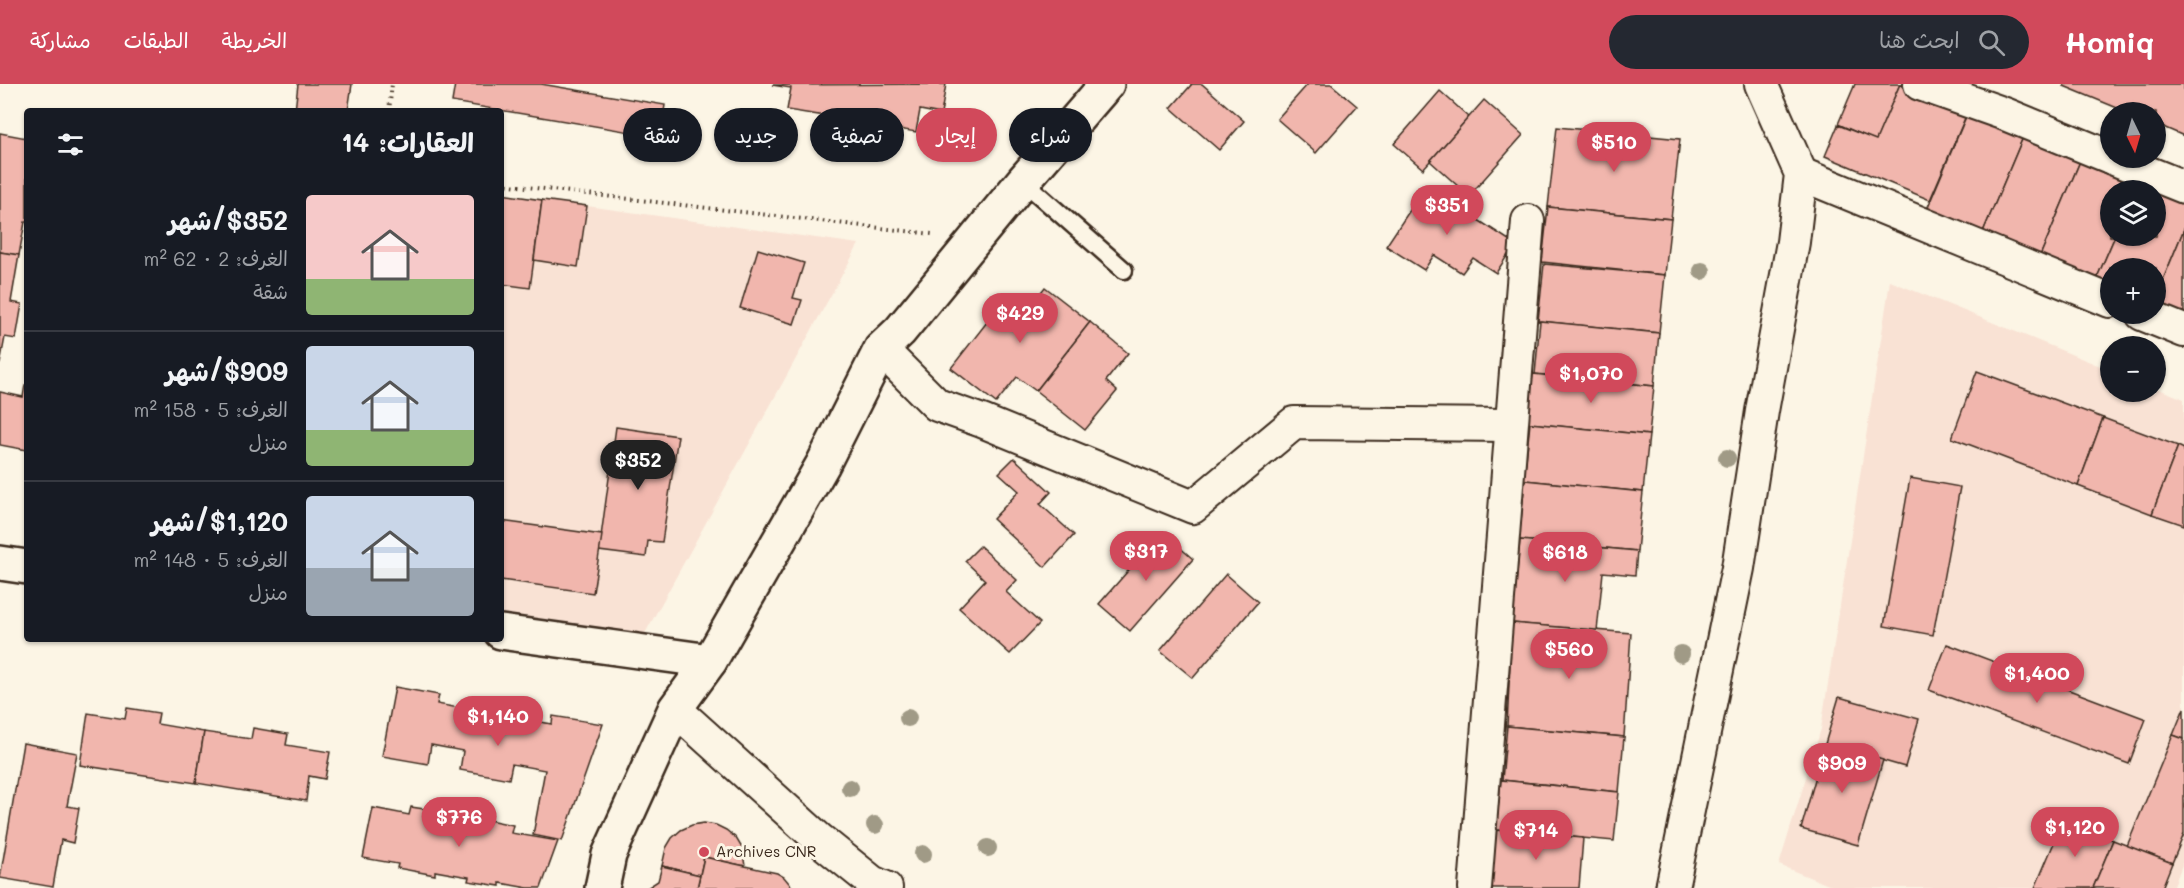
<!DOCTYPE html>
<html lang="ar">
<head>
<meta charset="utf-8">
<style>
  body { margin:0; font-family:Mali,"Playpen Sans Arabic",sans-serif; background:#242831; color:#f1f3f6; direction:rtl; height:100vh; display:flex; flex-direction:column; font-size:22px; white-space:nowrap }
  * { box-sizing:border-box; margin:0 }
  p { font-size:20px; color:#9ea1a6 }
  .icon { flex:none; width:33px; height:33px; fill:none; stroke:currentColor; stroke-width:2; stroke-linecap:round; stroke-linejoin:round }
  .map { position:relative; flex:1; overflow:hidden; direction:ltr }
  .panel { position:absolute; left:24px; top:24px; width:480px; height:534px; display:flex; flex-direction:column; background:#171b24; border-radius:6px; box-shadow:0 2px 4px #0004; direction:rtl }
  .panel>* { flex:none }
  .banner { position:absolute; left:522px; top:24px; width:570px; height:54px; direction:rtl; display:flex; gap:12px }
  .needle { width:39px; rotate:175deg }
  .fabs { position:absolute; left:2100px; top:18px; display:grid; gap:12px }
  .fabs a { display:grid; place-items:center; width:66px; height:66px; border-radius:50%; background:#171b24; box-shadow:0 2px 4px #0004; font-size:30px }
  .price { position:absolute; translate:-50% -51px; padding:0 14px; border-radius:21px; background:#d1495b; color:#fff; font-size:20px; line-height:39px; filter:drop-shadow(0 2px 3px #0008) }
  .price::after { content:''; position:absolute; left:50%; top:36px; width:18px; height:14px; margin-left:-9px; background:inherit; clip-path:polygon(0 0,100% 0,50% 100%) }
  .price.on { background:#222; color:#fff }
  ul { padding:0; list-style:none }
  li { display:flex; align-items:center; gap:18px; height:150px; padding:0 30px }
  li+li { border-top:2px solid #363941 }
  li span { display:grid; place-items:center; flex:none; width:168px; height:120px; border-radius:6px; color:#555 }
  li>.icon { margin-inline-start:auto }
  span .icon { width:72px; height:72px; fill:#fffc; stroke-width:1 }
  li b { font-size:26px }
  h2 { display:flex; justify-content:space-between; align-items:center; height:72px; padding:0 30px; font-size:26px }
  .pill { padding:0 21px; border-radius:27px; background:#171b24; box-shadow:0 2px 4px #0004; font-size:21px; line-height:54px }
  .pill.on { background:#d1495b; color:#fff }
  header { display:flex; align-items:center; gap:36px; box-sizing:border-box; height:84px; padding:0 30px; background:#d1495b; color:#fff }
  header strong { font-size:28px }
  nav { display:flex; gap:33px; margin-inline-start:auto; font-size:21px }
  .search { width:420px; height:54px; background:#242831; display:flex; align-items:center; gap:15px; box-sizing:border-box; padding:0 21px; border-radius:33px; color:#9ea1a6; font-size:22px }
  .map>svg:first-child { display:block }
  .built { fill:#f9e2d4 }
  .building { fill:#f1b6ad; stroke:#3b2a1e; stroke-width:1.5 }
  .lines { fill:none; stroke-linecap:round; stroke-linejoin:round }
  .service-casing { stroke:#3b2a1e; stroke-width:21 }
  .minor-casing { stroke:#3b2a1e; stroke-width:36 }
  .tertiary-casing { stroke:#3b2a1e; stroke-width:38 }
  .path { stroke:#3b2a1e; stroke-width:4; stroke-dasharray:1.5 4.5; stroke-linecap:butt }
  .service { stroke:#fcf5e5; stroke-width:16 }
  .minor { stroke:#fcf5e5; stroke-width:32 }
  .tertiary { stroke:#fcf5e5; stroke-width:33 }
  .tree { fill:#a09a86 }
  .poi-dot { fill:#d1495b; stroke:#fcf5e5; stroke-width:2 }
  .labels { text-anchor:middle; stroke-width:6; stroke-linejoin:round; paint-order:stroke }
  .poi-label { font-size:15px; fill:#3b2a1e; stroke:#fcf5e5; text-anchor:start }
</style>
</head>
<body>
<header>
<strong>Homiq</strong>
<div class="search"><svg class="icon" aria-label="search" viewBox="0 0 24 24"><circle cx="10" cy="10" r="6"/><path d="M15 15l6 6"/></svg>ابحث هنا</div>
<nav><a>الخريطة</a><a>الطبقات</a><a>مشاركة</a></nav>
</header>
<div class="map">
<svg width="2184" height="804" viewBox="0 0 2184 804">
  <rect width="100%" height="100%" fill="#fcf5e5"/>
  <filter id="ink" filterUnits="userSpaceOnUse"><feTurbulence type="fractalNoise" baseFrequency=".0167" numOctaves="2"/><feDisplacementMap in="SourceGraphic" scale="12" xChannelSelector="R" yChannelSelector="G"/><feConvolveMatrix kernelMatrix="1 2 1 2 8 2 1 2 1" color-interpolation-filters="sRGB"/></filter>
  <g filter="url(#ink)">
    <g class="built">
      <polygon points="501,110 859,160 642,555 501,529"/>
      <polygon points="1890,197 2110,286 2110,308 2156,308 2156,304 2184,315 2184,776 2173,804 1836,804 1779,781 1821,645"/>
    </g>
    <g class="building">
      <polygon points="298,0 352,0 348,27 295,27"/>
      <polygon points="455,0 541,0 665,21 660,53 452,18"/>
      <polygon points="946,0 941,30 920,26 916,48 870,40 868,49 836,43 837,34 787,26 791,4 772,1"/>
      <polygon points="1192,0 1202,0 1244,37 1219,66 1171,24"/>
      <polygon points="1308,0 1331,0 1357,22 1316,69 1277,35"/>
      <polygon points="1855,0 1900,0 1876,57 1838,40"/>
      <polygon points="1900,0 1968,27 1930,116 1825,72 1838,41 1876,56"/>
      <polygon points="2065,0 2184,0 2184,52 2156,40 2156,28 2127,28 2064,2"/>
      <polygon points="1440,7 1469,33 1423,85 1394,60"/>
      <polygon points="1484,16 1523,51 1469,112 1430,77"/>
      <polygon points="1968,28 2024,51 1983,148 1927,125"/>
      <polygon points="1557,43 1680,55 1671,135 1548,123"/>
      <polygon points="0,49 27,54 27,138 25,138 19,171 0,168"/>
      <polygon points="2024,51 2081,75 2040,172 1983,148"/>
      <polygon points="2081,75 2137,99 2134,106 2110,106 2110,152 2115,152 2096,196 2040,172"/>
      <polygon points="2137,99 2184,118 2184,145 2156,213 2156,184 2110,184 2110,202 2096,196 2115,152 2156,152 2156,106 2134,106"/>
      <polygon points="1426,102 1515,160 1496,189 1473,174 1462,189 1434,171 1424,186 1386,162"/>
      <polygon points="501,110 542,116 530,204 501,200"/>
      <polygon points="542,116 587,122 578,183 534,176"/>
      <polygon points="1548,123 1671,135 1665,191 1542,178"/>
      <polygon points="2184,145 2184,232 2156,220 2156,213"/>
      <polygon points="758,165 804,179 793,214 802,216 794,240 740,224"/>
      <polygon points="0,168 19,171 11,218 22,220 16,255 5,253 0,280"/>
      <polygon points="1544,180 1665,191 1659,249 1538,237"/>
      <polygon points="1045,203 1090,238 1036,307 1017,293 996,319 951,284 1009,210 1028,225"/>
      <polygon points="1540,237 1659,249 1654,302 1535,290"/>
      <polygon points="1090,238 1128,269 1106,297 1117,307 1085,346 1036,307"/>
      <polygon points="1977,287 2103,334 2078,402 1952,354"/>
      <polygon points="1533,290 1654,302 1649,351 1528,339"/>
      <polygon points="25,301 27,302 27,366 0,361 0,308 23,313"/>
      <polygon points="2103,334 2178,362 2152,430 2078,402"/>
      <polygon points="1530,339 1649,351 1643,408 1524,396"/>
      <polygon points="616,343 678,352 662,458 648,457 646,473 599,467"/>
      <polygon points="2178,362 2184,365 2184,441 2152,430"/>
      <polygon points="1014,374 1051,408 1040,420 1074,451 1045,483 993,435 1019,407 999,389"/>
      <polygon points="1910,394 1960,403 1933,551 1884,542"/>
      <polygon points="1525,396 1643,408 1637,467 1519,456"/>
      <polygon points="501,437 602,451 593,509 501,496"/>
      <polygon points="1162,448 1193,475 1130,547 1099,520"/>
      <polygon points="1520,456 1637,467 1635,491 1603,488 1597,547 1512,539"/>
      <polygon points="980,462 1017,496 1006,508 1040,539 1010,570 959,524 985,496 965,477"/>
      <polygon points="1226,490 1258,518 1193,594 1160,567"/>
      <polygon points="1512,539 1631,549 1624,653 1507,642"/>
      <polygon points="1947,560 2146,635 2129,680 1929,606"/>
      <polygon points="395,603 439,611 437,620 469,626 471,616 520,625 518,634 552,640 553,632 603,640 562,757 533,751 545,686 512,680 509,695 460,686 463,667 431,661 428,680 382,672"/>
      <polygon points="1839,613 1919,635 1905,683 1825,660"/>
      <polygon points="127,624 159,629 157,640 204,648 196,699 80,681 88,629 125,635"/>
      <polygon points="2184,624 2184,655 2173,651"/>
      <polygon points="1507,642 1624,653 1619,708 1502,696"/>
      <polygon points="253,644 288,650 286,661 330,668 325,695 309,692 306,717 196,699 204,648 251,655"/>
      <polygon points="2173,651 2184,655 2184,750 2172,779 2127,762"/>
      <polygon points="23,659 77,669 67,722 79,724 73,759 61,756 53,803 0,794"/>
      <polygon points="1825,660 1883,676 1858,761 1801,745"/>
      <polygon points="1501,696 1619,708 1614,757 1496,746"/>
      <polygon points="411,723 444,728 443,736 477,742 479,734 513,741 511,749 558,757 541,804 528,804 500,799 500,802 468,797 469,793 435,787 435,791 397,784 398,780 363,774 373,724 409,731"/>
      <polygon points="2064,735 2113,756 2093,804 2035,804"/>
      <polygon points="704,739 716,741 726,746 736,754 742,764 745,782 704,773 700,791 662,782 666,764 672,754 681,746 692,741"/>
      <polygon points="1496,746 1583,754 1579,804 1489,804"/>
      <polygon points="2113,756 2172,779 2162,804 2093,804"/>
      <polygon points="704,773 777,789 784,793 793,804 697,804"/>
      <polygon points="662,782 700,791 697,804 647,804 658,797"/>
    </g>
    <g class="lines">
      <g class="service-casing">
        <polyline id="service" points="1023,97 1124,186"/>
      </g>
      <g class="minor-casing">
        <g id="minor">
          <polyline points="1920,0 2005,30 2110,73"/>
          <polyline points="2112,74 2184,103"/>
          <polyline points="1801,90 2110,217"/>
          <polyline points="2142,230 2184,247"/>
          <polyline points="881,265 937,321 982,337 1193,423 1294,339 1511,341"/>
          <polyline points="675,625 820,756 872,798 886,804"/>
          <polyline points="1475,804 1528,137"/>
          <polyline points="1672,804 1738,484 1762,327 1793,158 1801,90 1761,0"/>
        </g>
      </g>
      <g class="tertiary-casing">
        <g id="tertiary">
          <polyline points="0,479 27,483"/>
          <polyline points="501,548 710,577"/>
          <polyline points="602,804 609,771 675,625 710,577 823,380 881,265 900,247 1023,97 1107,0"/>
        </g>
      </g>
      <g class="path">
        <polyline points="389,27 392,0"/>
        <polyline points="501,100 932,150"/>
      </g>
      <use href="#service" class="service"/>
      <use href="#minor" class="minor"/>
      <use href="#tertiary" class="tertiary"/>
    </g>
    <g class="tree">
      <circle cx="1702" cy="187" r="9"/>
      <circle cx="1727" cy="374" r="9"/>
      <circle cx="1681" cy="570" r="9"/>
      <circle cx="908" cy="634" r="9"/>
      <circle cx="850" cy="704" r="9"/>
      <circle cx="875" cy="741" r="9"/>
      <circle cx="988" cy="764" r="9"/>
      <circle cx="923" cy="770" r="9"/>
    </g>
  </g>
  <circle class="poi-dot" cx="704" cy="768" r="6"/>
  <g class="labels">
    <g class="poi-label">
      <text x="716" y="773">Archives CNR</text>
    </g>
  </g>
</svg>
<div class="fabs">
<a><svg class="needle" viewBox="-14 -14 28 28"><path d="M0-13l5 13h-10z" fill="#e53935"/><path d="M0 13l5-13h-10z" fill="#9ea1a6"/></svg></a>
<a><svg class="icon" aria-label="layers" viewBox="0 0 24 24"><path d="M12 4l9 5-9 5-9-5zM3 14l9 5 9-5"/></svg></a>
<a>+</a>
<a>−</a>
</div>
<b class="price" style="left:1614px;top:89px">$510</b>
<b class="price" style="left:1447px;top:152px">$351</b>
<b class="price" style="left:1020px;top:260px">$429</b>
<b class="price" style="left:1591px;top:320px">$1,070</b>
<b class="price on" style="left:638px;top:407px">$352</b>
<b class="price" style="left:1146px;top:498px">$317</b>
<b class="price" style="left:1565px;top:499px">$618</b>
<b class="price" style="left:1569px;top:596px">$560</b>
<b class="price" style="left:2037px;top:620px">$1,400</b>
<b class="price" style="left:498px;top:663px">$1,140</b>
<b class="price" style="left:1842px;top:710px">$909</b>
<b class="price" style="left:459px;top:764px">$776</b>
<b class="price" style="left:2075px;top:774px">$1,120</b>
<b class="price" style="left:1536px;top:777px">$714</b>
<div class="banner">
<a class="pill">شراء</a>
<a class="pill on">إيجار</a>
<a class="pill">تصفية</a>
<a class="pill">جديد</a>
<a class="pill">شقة</a>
</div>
<section class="panel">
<h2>العقارات: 14<svg class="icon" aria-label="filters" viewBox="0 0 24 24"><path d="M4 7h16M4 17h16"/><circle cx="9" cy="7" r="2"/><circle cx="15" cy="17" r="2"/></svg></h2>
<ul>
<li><span style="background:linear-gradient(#f6c9c9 70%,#8fb573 0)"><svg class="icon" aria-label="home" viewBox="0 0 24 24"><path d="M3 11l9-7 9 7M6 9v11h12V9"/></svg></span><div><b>$352/شهر</b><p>الغرف: 2 · 62 m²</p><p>شقة</p></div></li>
<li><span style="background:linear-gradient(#c9d6e8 70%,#8fb573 0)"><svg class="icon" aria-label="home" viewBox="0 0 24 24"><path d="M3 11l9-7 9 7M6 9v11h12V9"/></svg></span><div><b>$909/شهر</b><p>الغرف: 5 · 158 m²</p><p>منزل</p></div></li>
<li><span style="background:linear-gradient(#c9d6e8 60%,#9aa5b1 0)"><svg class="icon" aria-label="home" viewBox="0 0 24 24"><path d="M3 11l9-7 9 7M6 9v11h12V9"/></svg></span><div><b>$1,120/شهر</b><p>الغرف: 5 · 148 m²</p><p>منزل</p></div></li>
</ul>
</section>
</div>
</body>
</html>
